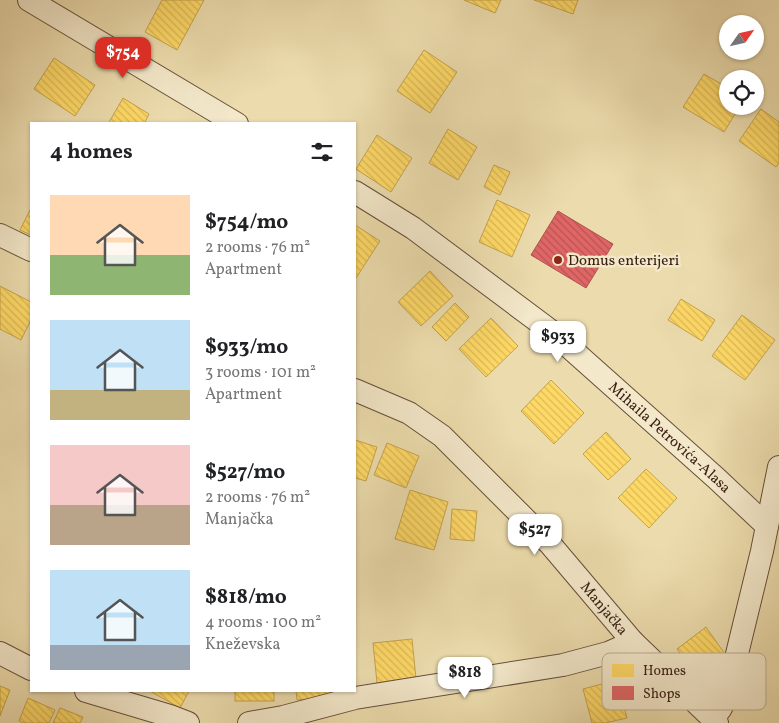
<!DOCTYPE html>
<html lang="en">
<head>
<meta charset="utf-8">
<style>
  body { margin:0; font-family:Vollkorn,serif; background:#f6f6f6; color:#202124; height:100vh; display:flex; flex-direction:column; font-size:19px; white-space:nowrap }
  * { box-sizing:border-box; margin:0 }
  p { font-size:16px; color:#757577 }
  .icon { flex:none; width:28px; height:28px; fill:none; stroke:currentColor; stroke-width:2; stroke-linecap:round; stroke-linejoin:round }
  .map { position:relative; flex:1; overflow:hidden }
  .panel { position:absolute; left:30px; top:122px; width:326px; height:570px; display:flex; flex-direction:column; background:#fff; border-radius:0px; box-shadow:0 1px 4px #0004 }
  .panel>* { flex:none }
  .needle { width:32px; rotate:56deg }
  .tools { position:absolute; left:719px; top:15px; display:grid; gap:10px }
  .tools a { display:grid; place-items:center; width:45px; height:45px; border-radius:50%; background:#fff; box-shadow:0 1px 4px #0004; font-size:25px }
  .price { position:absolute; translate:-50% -42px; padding:0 11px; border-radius:10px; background:#fff; color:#222; font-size:16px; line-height:32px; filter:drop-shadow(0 1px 2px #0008) }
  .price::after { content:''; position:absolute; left:50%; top:30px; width:15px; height:11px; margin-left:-8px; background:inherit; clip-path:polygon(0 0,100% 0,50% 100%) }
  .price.on { background:#d93025; color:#fff }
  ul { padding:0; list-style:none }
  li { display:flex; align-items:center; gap:15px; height:125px; padding:0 20px }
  li span { display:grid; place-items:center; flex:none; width:140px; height:100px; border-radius:0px; color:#555 }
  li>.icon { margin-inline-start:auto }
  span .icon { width:60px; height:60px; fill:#fffc; stroke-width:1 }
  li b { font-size:21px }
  h2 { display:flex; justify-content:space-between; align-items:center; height:60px; padding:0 20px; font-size:21px }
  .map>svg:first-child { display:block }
  .homes { fill:url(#homes-back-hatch); stroke:#c4a24d }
  .shops { fill:url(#shops-back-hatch); stroke:#ae514d }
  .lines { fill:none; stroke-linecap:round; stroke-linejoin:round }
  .minor-casing { stroke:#664f3a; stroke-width:24 }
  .minor { stroke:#f3e8ca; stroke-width:22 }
  .poi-dot { fill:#8f2418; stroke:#f3e8ca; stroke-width:2 }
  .labels { text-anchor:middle; stroke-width:5; stroke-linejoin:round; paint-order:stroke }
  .poi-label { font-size:15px; fill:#3a2014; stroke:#f3e8ca; text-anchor:start }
  .street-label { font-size:15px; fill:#3a2014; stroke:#f3e8ca }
  .key { fill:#f3e8ca; stroke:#bcac93; stroke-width:1 }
  .key-label { font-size:14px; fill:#3a2014 }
</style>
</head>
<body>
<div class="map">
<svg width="779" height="723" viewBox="0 0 779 723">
  <defs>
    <pattern id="homes-back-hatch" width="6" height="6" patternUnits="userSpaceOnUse" patternTransform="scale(1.25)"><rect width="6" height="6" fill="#ffd966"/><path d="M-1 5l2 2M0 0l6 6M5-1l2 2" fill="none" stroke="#dbba58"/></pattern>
    <pattern id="shops-back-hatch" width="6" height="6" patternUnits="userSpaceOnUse" patternTransform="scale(1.25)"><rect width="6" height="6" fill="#e06666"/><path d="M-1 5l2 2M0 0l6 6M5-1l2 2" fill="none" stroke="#b75453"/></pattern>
  </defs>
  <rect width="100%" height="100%" fill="#ecdcad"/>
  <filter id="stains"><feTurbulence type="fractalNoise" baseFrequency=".004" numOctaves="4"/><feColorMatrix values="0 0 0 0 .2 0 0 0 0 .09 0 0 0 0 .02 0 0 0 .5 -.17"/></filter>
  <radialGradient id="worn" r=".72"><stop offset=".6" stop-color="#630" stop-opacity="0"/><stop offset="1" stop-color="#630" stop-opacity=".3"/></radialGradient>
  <g class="homes">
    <polygon points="162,0 204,0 177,50 145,32"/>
    <polygon points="464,0 501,0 495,13"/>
    <polygon points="534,0 578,0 573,14"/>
    <polygon points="424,50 457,72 430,113 397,91"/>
    <polygon points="54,58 95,85 75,116 34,89"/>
    <polygon points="704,74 728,88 728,106 740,106 724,132 683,107"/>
    <polygon points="123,98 149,114 144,124 108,124"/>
    <polygon points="761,109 779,122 779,163 776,167 739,141"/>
    <polygon points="448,129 477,147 458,180 429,163"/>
    <polygon points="377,135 412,158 391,192 356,169"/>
    <polygon points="494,165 510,172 500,195 484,187"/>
    <polygon points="497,200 530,215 512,257 479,242"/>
    <polygon points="30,210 31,211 31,235 20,230"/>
    <polygon points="355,225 380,241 356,278 355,277"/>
    <polygon points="430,271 453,296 421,326 398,302"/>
    <polygon points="0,286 31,302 31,320 21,340 0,329"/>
    <polygon points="681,299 715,320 702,341 668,320"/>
    <polygon points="455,303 469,317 446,341 432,327"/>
    <polygon points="742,315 775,340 745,380 712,356"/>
    <polygon points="491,318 518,346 486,377 459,349"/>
    <polygon points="551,380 584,413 554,444 521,411"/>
    <polygon points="606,432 631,459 608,480 583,454"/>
    <polygon points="355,440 377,447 366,481 355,478"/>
    <polygon points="387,443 419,456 406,488 374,475"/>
    <polygon points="646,469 677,498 649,528 618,498"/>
    <polygon points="410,490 448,502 434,550 395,539"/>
    <polygon points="452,509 477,511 474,541 450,539"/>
    <polygon points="706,627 727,657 698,678 677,649"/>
    <polygon points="412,639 416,679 377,683 373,643"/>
    <polygon points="617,680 627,718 605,723 592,723 583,689"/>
    <polygon points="0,686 10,690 0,716"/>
    <polygon points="150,691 189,691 180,708"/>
    <rect x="235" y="691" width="39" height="10"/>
    <polygon points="296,691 332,691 333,697 297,700"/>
    <polygon points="28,698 55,710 49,723 23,723 19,721"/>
    <polygon points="60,708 83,717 80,723 53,723"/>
  </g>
  <polygon class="shops" points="558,211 613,244 586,288 531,255"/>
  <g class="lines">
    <g class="minor-casing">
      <g id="minor">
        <polyline points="29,0 237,124"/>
        <path id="s1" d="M355,192L413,228L551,331L716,478L767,526"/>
        <polyline points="0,235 31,250"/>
        <path id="s2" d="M355,390L409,413L442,436L550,544L633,642L713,719"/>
        <polyline points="0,653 31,669"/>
        <polyline points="86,691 170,716 188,723"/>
        <polyline points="249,723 283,717 355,698 563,665 608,653 633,642"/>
        <polyline points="717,723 713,719 721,708 727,695 762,551 779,467"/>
      </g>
    </g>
    <use href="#minor" class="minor"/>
  </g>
  <circle class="poi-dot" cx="558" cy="260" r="5"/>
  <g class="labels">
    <g class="poi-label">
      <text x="568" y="265">Domus enterijeri</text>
    </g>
    <g class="street-label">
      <text dy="5" stroke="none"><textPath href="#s1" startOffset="400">Mihaila Petrovića-Alasa</textPath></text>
      <text dy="5" stroke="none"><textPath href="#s2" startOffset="336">Manjačka</textPath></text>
    </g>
  </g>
  <rect x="602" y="653" width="164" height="57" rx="8" class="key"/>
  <rect x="612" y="664" width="22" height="13" fill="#ffd966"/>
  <rect x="612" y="686" width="22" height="14" fill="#e06666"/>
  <g class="key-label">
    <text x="643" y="675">Homes</text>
    <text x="643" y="698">Shops</text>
  </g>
  <rect width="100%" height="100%" filter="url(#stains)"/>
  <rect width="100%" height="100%" fill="url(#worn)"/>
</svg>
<div class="tools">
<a><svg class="needle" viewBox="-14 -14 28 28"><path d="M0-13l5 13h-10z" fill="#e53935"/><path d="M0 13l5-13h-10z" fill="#757577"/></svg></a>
<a><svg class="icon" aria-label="locate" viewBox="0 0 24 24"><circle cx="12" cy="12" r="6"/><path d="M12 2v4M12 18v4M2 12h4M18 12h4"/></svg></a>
</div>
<b class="price on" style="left:123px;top:79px">$754</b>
<b class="price" style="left:558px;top:363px">$933</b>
<b class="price" style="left:535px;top:556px">$527</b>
<b class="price" style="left:465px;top:699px">$818</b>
<section class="panel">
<h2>4 homes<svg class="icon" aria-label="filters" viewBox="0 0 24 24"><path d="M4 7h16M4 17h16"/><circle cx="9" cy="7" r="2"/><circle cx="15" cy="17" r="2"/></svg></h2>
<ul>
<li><span style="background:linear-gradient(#ffd9b3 60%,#8fb573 0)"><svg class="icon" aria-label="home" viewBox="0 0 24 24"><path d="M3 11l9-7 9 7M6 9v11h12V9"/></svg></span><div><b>$754/mo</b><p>2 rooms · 76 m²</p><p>Apartment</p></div></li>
<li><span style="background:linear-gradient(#bfe0f5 70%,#c2b280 0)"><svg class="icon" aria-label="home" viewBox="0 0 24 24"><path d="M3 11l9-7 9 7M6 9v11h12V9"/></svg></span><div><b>$933/mo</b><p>3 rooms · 101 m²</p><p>Apartment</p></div></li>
<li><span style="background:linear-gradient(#f6c9c9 60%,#b9a48a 0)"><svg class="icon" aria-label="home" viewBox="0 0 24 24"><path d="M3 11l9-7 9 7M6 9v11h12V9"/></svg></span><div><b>$527/mo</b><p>2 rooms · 76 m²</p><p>Manjačka</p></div></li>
<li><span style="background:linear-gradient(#bfe0f5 75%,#9aa5b1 0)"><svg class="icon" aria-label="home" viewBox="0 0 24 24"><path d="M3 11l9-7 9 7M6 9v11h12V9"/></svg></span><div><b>$818/mo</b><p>4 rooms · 100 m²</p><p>Kneževska</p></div></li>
</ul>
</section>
</div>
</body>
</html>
